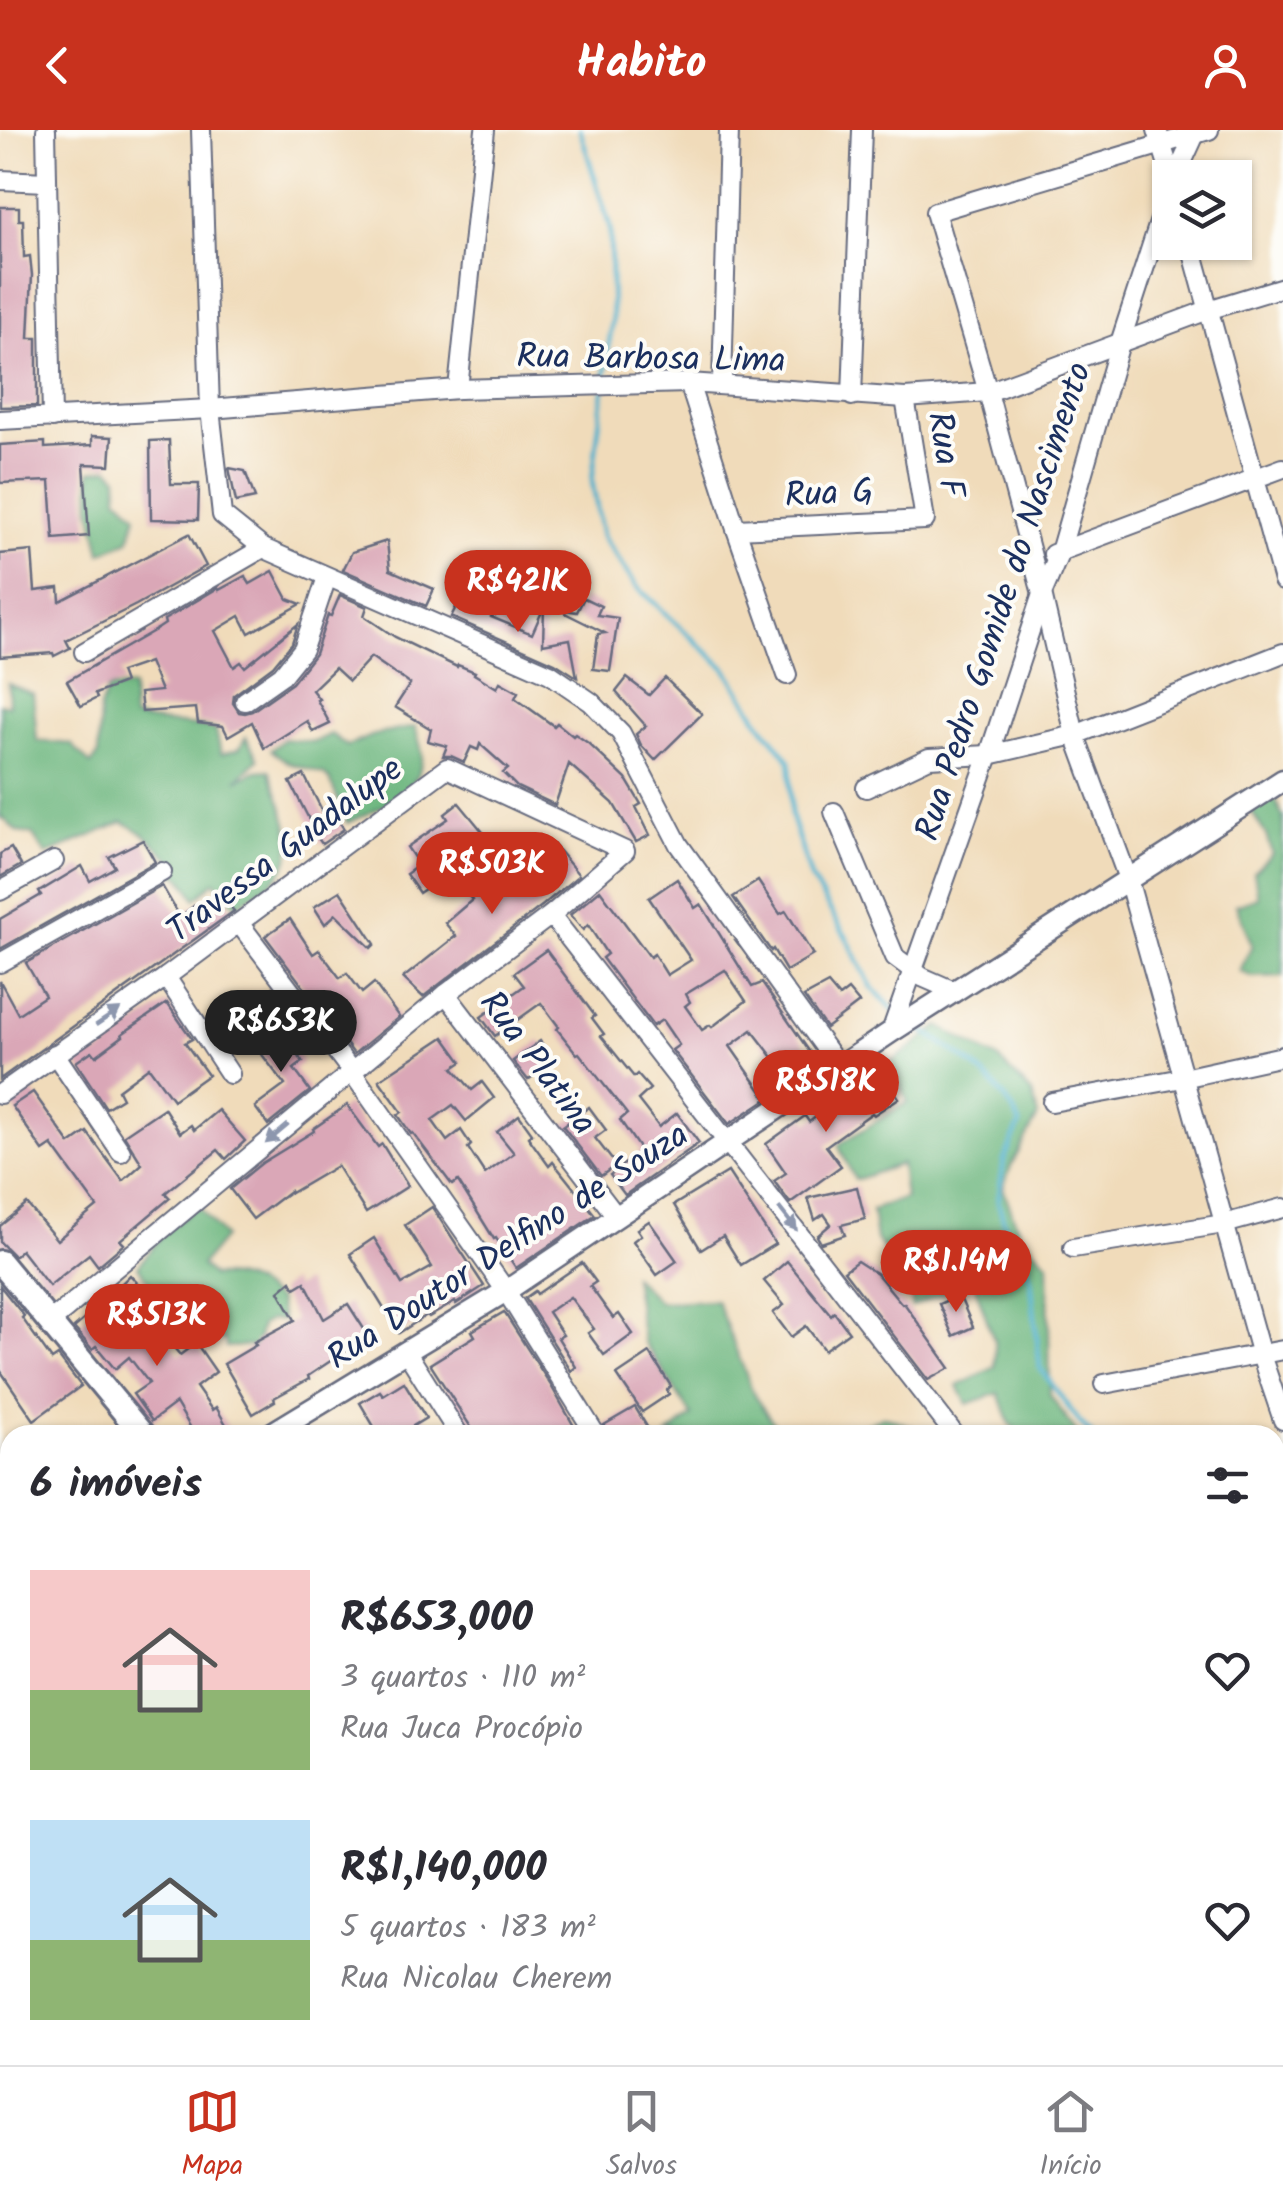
<!DOCTYPE html>
<html lang="pt">
<head>
<meta charset="utf-8">
<style>
  body { margin:0; font-family:Kalam,sans-serif; background:#f2f2f3; color:#2b2b33; height:100vh; display:flex; flex-direction:column; font-size:38px; white-space:nowrap }
  * { box-sizing:border-box; margin:0 }
  p { font-size:32px; color:#7c7c81 }
  .icon { flex:none; width:55px; height:55px; fill:none; stroke:currentColor; stroke-width:2; stroke-linecap:round; stroke-linejoin:round }
  .map { position:relative; flex:1; overflow:hidden }
  .sheet { position:absolute; left:0px; top:1295px; width:1285px; height:640px; display:flex; flex-direction:column; background:#fff; border-radius:30px 30px 0 0; box-shadow:0 2px 8px #0004 }
  .sheet>* { flex:none }
  .tools { position:absolute; left:1152px; top:30px; display:grid; gap:20px }
  .tools a { display:grid; place-items:center; width:100px; height:100px; border-radius:0px; background:#fff; box-shadow:0 2px 8px #0004; font-size:50px }
  .price { position:absolute; translate:-50% -85px; padding:0 22px; border-radius:35px; background:#c8321e; color:#fff; font-size:32px; line-height:65px; filter:drop-shadow(0 2px 5px #0008) }
  .price::after { content:''; position:absolute; left:50%; top:60px; width:30px; height:22px; margin-left:-15px; background:inherit; clip-path:polygon(0 0,100% 0,50% 100%) }
  .price.on { background:#222; color:#fff }
  ul { padding:0; list-style:none }
  li { display:flex; align-items:center; gap:30px; height:250px; padding:0 30px }
  li span { display:grid; place-items:center; flex:none; width:280px; height:200px; border-radius:0px; color:#555 }
  li>.icon { margin-inline-start:auto }
  span .icon { width:120px; height:120px; fill:#fffc; stroke-width:1 }
  li b { font-size:42px }
  h2 { display:flex; justify-content:space-between; align-items:center; height:120px; padding:0 30px; font-size:42px }
  header { display:flex; justify-content:space-between; align-items:center; height:130px; padding:0 30px; background:#c8321e; color:#fff; font-size:45px; font-weight:700 }
  .tab-bar { display:flex; justify-content:space-around; align-items:center; height:140px; border-top:2px solid #e1e1e2; background:#fff; font-size:28px; color:#7c7c81 }
  .tab-bar a { display:grid; justify-items:center; gap:5px }
  .tab-bar .on { color:#c8321e }
  .map>svg:first-child { display:block }
  .green { fill:#85d494; stroke:#508279; stroke-width:2.5 }
  .forest { fill:#6cb67e; stroke:#44726e; stroke-width:2.5 }
  .lines { fill:none; stroke-linecap:round; stroke-linejoin:round }
  .stream { stroke:#4db0cc; stroke-width:5 }
  .building { fill:#daa7b7; fill-rule:evenodd }
  .minor-casing { stroke:#666b7e; stroke-width:22 }
  .tertiary-casing { stroke:#666b7e; stroke-width:25 }
  .secondary-casing { stroke:#666b7e; stroke-width:28 }
  .path { stroke:#666b7e; stroke-width:2.5; stroke-dasharray:2.5 8; stroke-linecap:butt }
  .minor { stroke:#fff; stroke-width:18 }
  .tertiary { stroke:#fff; stroke-width:20 }
  .secondary { stroke:#fff; stroke-width:22 }
  .oneway { fill:#8d97ae }
  .labels { text-anchor:middle; stroke-width:8; stroke-linejoin:round; paint-order:stroke }
  .street-label { font-size:35px; fill:#1b2f5e; stroke:#fdfcf7 }
</style>
</head>
<body>
<header><svg class="icon" aria-label="back" viewBox="0 0 24 24"><path d="M15 5l-7 7 7 7"/></svg>Habito<svg class="icon" aria-label="person" viewBox="0 0 24 24"><circle cx="12" cy="8" r="4"/><path d="M4 21q1-7 8-7t8 7"/></svg></header>
<div class="map">
<svg width="1283" height="1935" viewBox="0 0 1283 1935">
  <rect width="100%" height="100%" fill="#fdfcf7"/>
  <filter id="ink" filterUnits="userSpaceOnUse"><feTurbulence type="fractalNoise" baseFrequency=".01" numOctaves="2"/><feDisplacementMap in="SourceGraphic" scale="20" xChannelSelector="R" yChannelSelector="G"/><feConvolveMatrix kernelMatrix="1 2 1 2 8 2 1 2 1" color-interpolation-filters="sRGB"/></filter>
  <filter id="wash" filterUnits="userSpaceOnUse"><feTurbulence type="fractalNoise" baseFrequency=".0048" numOctaves="4" result="noise"/><feDisplacementMap in="SourceGraphic" scale="40" xChannelSelector="R" yChannelSelector="G"/><feGaussianBlur stdDeviation="2.25" result="paint"/><feColorMatrix in="noise" values="0 0 0 0 0 0 0 0 0 0 0 0 0 0 0 0 0 1.4 0 .05"/><feComposite in="paint" operator="in"/></filter>
  <g filter="url(#wash)">
    <rect width="100%" height="100%" fill="#f0dbba"/>
    <polygon class="green" points="603,1925 927,1925 929,1935 604,1935"/>
    <g class="forest">
      <polygon points="109,338 118,347 118,367 137,385 129,410 101,423 91,378 90,341"/>
      <path d="M8,554L33,564L37,611L71,614L91,635L98,625L100,577L108,559L132,557L133,588C161,595 189,592 216,600L221,624L239,619L246,607L258,629L237,650L256,641L269,640C280,673 306,720 276,748C265,759 249,767 236,776L215,751L196,769L182,748L166,737L175,731L168,727L144,704L123,692L46,725L32,704L17,702L2,687L0,688V574L9,575Z"/>
      <path d="M415,597C417,606 423,619 422,628C418,667 378,678 347,693L330,650L324,644L289,633L271,620L284,609L314,612L331,604L347,616L374,605Z"/>
      <polygon points="1271,662 1283,687 1283,846 1252,847 1240,841 1252,815 1236,775 1258,767 1254,742 1272,724 1266,705 1248,676"/>
      <polygon points="939,896 998,929 1032,963 1038,986 1011,1036 1003,1058 1020,1104 1048,1133 1050,1265 1078,1305 1020,1305 1009,1292 999,1263 967,1274 958,1256 995,1237 995,1213 973,1150 912,1177 912,1152 876,1110 872,1080 905,1068 901,1034 855,1050 838,1015 908,972 889,934"/>
      <path d="M198,1076L224,1107L201,1135L212,1146C243,1145 254,1152 278,1170L282,1190H270L261,1195L256,1216L226,1217L225,1210L206,1207L170,1172L147,1171L139,1166L149,1152L138,1136L166,1101Z"/>
      <polygon points="633,1146 659,1172 716,1170 755,1267 781,1304 792,1305 668,1305 692,1286 643,1211"/>
      <polygon points="884,1286 931,1304 931,1305 842,1305"/>
      <polygon points="1275,1452 1283,1456 1283,1545 1275,1550"/>
      <polygon points="1070,1925 1246,1925 1252,1935 1078,1935"/>
    </g>
    <g class="lines">
      <g class="stream">
        <polyline points="580,0 610,98 612,190 592,351 602,406 637,457 726,539 761,594 790,631 791,686 811,748 848,810 871,856 895,882"/>
        <path d="M913,894C954,920 1000,948 1020,994L1004,1030L998,1072L1006,1098L1025,1128L1031,1151L1040,1238L1078,1290L1092,1305"/>
        <polyline points="1150,1935 1155,1925"/>
      </g>
    </g>
    <g id="blocks">
      <g class="building">
        <polygon points="0,77 19,77 19,90 23,90 24,127 30,126 32,145 29,208 37,208 37,276 0,277"/>
        <polygon points="92,306 112,307 110,335 84,334 89,406 54,409 50,351 0,353 0,315 45,312 45,318 92,315"/>
        <polygon points="169,310 171,354 199,354 198,390 151,389 150,311"/>
        <polygon points="229,338 245,341 255,368 236,372"/>
        <polygon points="189,404 206,436 136,475 66,510 70,518 54,526 53,523 0,527 0,424 32,421 35,461 59,458 60,471"/>
        <polygon points="387,411 390,440 434,459 426,476 343,440 352,422"/>
        <polygon points="273,441 288,469 301,474 249,503 240,486 215,501 234,537 241,532 245,537 298,494 292,513 273,536 234,565 233,573 239,582 245,583 252,581 292,553 315,524 328,485 331,486 340,465 367,477 364,486 395,507 457,537 458,535 475,542 474,544 497,558 500,552 518,562 515,568 554,596 557,593 573,606 575,604 588,613 626,649 641,674 636,677 650,705 636,712 613,673 569,634 555,675 517,657 503,643 508,639 480,614 478,620 471,617 464,632 451,626 443,626 447,616 428,611 431,599 395,577 410,554 371,527 349,551 335,538 312,560 319,569 317,570 330,594 313,602 307,591 264,618 252,592 228,606 223,596 198,593 196,578 142,582 140,563 161,561 149,532 120,542 124,553 95,564 97,568 81,576 67,551 159,498 165,494 164,490 218,458 219,460 245,446 250,454"/>
        <polygon points="584,468 601,476 597,485 618,488 610,541 593,539 598,504 605,503 565,483 565,480 577,482"/>
        <polygon points="460,469 492,483 491,487 532,504 544,477 543,514 570,509 577,547 555,533 451,487"/>
        <polygon points="627,548 649,565 665,548 702,584 655,630 641,615 636,604 646,596 616,562"/>
        <polygon points="304,645 325,686 333,682 344,699 322,714 309,695 311,693 290,652"/>
        <polygon points="459,673 492,713 419,763 406,744 419,735 407,717 448,689 445,684"/>
        <polygon points="143,710 155,732 0,819 0,789 41,765 39,762 82,736 90,751 115,737 109,727"/>
        <polygon points="554,715 579,745 543,775 423,867 403,848 456,806 445,793 472,770 465,761 485,744 501,763"/>
        <polygon points="11,718 21,735 0,747 0,724"/>
        <path d="M677,749L695,778L701,774L752,857L762,853L818,934L792,952L752,900L730,916L767,969L729,994L672,920L679,915L662,890L653,896L602,828L607,824L588,795L583,800L570,785L600,760L650,827L654,824L667,845L691,830L649,768ZM725,840L746,871L712,897L710,895L702,900L685,876L690,872L686,864Z"/>
        <polygon points="758,751 780,784 786,781 813,825 786,841 773,819 771,821 733,767"/>
        <polygon points="162,756 180,787 195,775 196,779 219,763 234,781 0,949 0,851 18,884 45,866 26,833"/>
        <polygon points="340,761 375,814 371,818 336,784 325,794 314,777"/>
        <polygon points="290,789 313,824 319,820 340,848 347,843 362,863 374,853 399,887 354,924 265,806"/>
        <polygon points="546,820 595,886 592,888 604,904 601,906 634,947 637,944 650,959 638,970 659,997 677,983 699,1013 625,1065 610,1045 641,1021 620,990 627,984 579,923 577,924 557,899 559,897 541,873 495,906 481,887 524,856 514,843"/>
        <polygon points="828,854 839,867 848,860 859,873 826,898 804,867"/>
        <polygon points="167,873 192,909 185,913 208,945 173,970 149,937 118,960 122,968 106,978 76,932 92,921 96,926 123,906 122,904"/>
        <polygon points="277,896 303,932 294,939 310,961 268,995 255,977 285,955 254,914"/>
        <polygon points="444,907 462,932 453,938 472,960 482,952 494,968 466,991 453,975 432,990 447,1011 461,1000 471,1015 468,1018 485,1044 514,1023 497,1002 519,985 532,1003 528,1007 549,1036 553,1032 595,1085 516,1138 496,1108 494,1109 458,1051 452,1055 413,1003 411,1004 398,985 402,982 379,950"/>
        <polygon points="540,911 554,930 528,950 513,931"/>
        <polygon points="877,937 899,968 874,985 872,983 826,1016 841,1036 790,1073 774,1051 786,1043 766,1014 805,986 809,992 855,958 852,954"/>
        <polygon points="33,962 70,1014 87,1002 123,1051 142,1034 124,1005 164,978 180,1003 191,995 194,1000 218,980 245,1011 226,1029 218,1020 165,1063 170,1068 120,1110 124,1114 98,1136 89,1124 49,1156 21,1120 14,1126 0,1112 0,1096 27,1074 57,1110 97,1077 52,1015 43,1021 12,976"/>
        <polygon points="347,975 378,1017 382,1014 408,1056 366,1083 337,1036 291,1063 290,1061 253,1089 230,1059 262,1033 314,1001 313,999"/>
        <polygon points="589,977 606,1000 595,1008 616,1035 601,1046 563,996"/>
        <polygon points="728,1042 775,1114 741,1135 723,1106 701,1120 674,1075"/>
        <polygon points="857,1057 865,1089 841,1095 845,1105 821,1113 817,1106 831,1094 824,1084 815,1090 808,1068"/>
        <polygon points="432,1077 484,1156 456,1174 455,1172 429,1187 427,1185 399,1203 350,1124 374,1108 402,1154 432,1137 405,1095"/>
        <polygon points="649,1091 677,1131 657,1145 633,1111 641,1105 637,1099"/>
        <polygon points="787,1131 831,1185 834,1182 849,1202 824,1220 806,1196 791,1207 773,1183 784,1175 764,1151"/>
        <polygon points="857,1131 877,1144 902,1174 904,1173 950,1238 928,1250 844,1141"/>
        <polygon points="582,1133 596,1152 590,1156 613,1188 619,1184 633,1204 604,1225 588,1203 594,1199 570,1167 548,1182 563,1205 558,1208 576,1237 571,1241 525,1168 535,1161 537,1164"/>
        <polygon points="130,1145 142,1158 126,1174 113,1162"/>
        <polygon points="291,1151 295,1158 305,1152 324,1189 348,1174 373,1213 354,1226 350,1218 308,1246 309,1249 274,1268 275,1271 253,1284 224,1234 256,1215 254,1212 295,1190 279,1161"/>
        <polygon points="0,1156 24,1186 22,1188 52,1230 58,1226 81,1256 34,1290 0,1240"/>
        <polygon points="959,1165 973,1197 953,1206 939,1174"/>
        <polygon points="123,1173 158,1215 166,1208 180,1225 196,1213 216,1242 196,1257 212,1280 216,1277 232,1305 195,1305 176,1273 152,1291 133,1264 149,1253 129,1227 115,1239 96,1216 92,1219 74,1198 89,1185 97,1195"/>
        <polygon points="504,1182 550,1254 579,1305 476,1305 430,1234 475,1206 472,1201"/>
        <polygon points="650,1223 671,1256 667,1260 669,1264 642,1282 617,1245"/>
        <polygon points="404,1252 426,1288 398,1305 379,1305 360,1273 380,1261 383,1265"/>
        <polygon points="635,1277 652,1305 608,1305 604,1295"/>
      </g>
    </g>
  </g>
  <g filter="url(#ink)">
    <use href="#blocks" fill-opacity="0" stroke="#666b7e" stroke-width="2.5"/>
    <g class="lines">
      <g class="minor-casing">
        <g id="minor">
          <polyline points="46,0 52,288"/>
          <polyline points="201,0 210,279 222,385 263,418 550,544 591,572 621,603 679,715 839,937"/>
          <polyline points="1157,0 1172,48"/>
          <polyline points="1209,0 935,82 988,262 1042,464 1075,605 1128,749 1261,1225 1283,1290"/>
          <polyline points="1175,48 1197,0"/>
          <polyline points="0,50 47,52"/>
          <polyline points="1190,112 1283,451"/>
          <polyline points="689,253 736,399 787,545"/>
          <polyline points="722,254 729,0"/>
          <polyline points="458,259 485,0"/>
          <polyline points="852,266 862,0"/>
          <polyline points="0,290 210,279 458,259 689,253 905,268 988,262 1208,180 1283,157"/>
          <polyline points="736,399 925,390 905,268"/>
          <polyline points="1053,424 1283,338"/>
          <polyline points="84,522 263,418"/>
          <polyline points="245,571 282,545 303,519 327,447"/>
          <polyline points="866,658 929,628 989,625 1075,605 1283,523"/>
          <polyline points="834,682 895,827 922,847 954,861"/>
          <polyline points="0,761 54,731"/>
          <polyline points="551,785 955,1305"/>
          <polyline points="239,793 352,942 506,1161 596,1305"/>
          <polyline points="0,833 162,742"/>
          <polyline points="166,847 230,944"/>
          <polyline points="446,864 616,1086"/>
          <polyline points="891,902 989,625 1042,464 1060,422 1120,213 1170,59"/>
          <polyline points="55,924 121,1022"/>
          <polyline points="0,964 166,847 447,638 625,721 551,785 446,864 50,1192"/>
          <polyline points="1052,972 1183,948 1283,926"/>
          <polyline points="1073,1118 1224,1094 1283,1078"/>
          <polyline points="406,1221 459,1305"/>
          <polyline points="1104,1254 1283,1220"/>
          <polyline points="1275,1423 1283,1420"/>
          <polyline points="1275,1589 1283,1594"/>
          <polyline points="0,1811 10,1801"/>
          <polyline points="979,1925 981,1935"/>
          <polyline points="356,1935 374,1925"/>
        </g>
      </g>
      <g class="tertiary-casing">
        <g id="tertiary">
          <polyline points="269,1305 506,1161 891,902 1283,650"/>
          <polyline points="0,1545 10,1541"/>
          <polyline points="0,1756 10,1775"/>
          <polyline points="111,1925 118,1935"/>
        </g>
      </g>
      <g class="secondary-casing">
        <g id="secondary">
          <polyline points="0,1132 143,1305"/>
          <polyline points="0,1560 10,1568"/>
          <polyline points="273,1925 278,1935"/>
          <polyline points="522,1925 528,1935"/>
        </g>
      </g>
      <polyline class="path" points="0,1467 10,1463"/>
      <use href="#minor" class="minor"/>
      <use href="#tertiary" class="tertiary"/>
      <use href="#secondary" class="secondary"/>
    </g>
    <defs><path id="oneway-solid" d="M-6-.8H1V-3.2L6.5 0L1 3.2V.8H-6Z" transform="scale(2.5)"/></defs>
    <g class="oneway">
      <use href="#oneway-solid" transform="translate(108 887) rotate(-34)"/>
      <use href="#oneway-solid" transform="translate(277 1004) rotate(140)"/>
      <use href="#oneway-solid" transform="translate(788 1089) rotate(52)"/>
    </g>
  </g>
  <g class="labels">
    <g class="street-label">
      <text transform="translate(651 227) rotate(1)" y="12">Rua Barbosa Lima</text>
      <text transform="translate(947 324) rotate(81)" y="12">Rua F</text>
      <text transform="translate(829 362) rotate(-3)" y="12">Rua G</text>
      <text transform="translate(1002 471) rotate(-72)" y="12">Rua Pedro Gomide do Nascimento</text>
      <text transform="translate(284 719) rotate(-37)" y="12">Travessa Guadalupe</text>
      <text transform="translate(539 932) rotate(53)" y="12">Rua Platina</text>
      <text transform="translate(507 1115) rotate(-33)" y="12">Rua Doutor Delfino de Souza</text>
    </g>
  </g>
</svg>
<div class="tools">
<a><svg class="icon" aria-label="layers" viewBox="0 0 24 24"><path d="M12 4l9 5-9 5-9-5zM3 14l9 5 9-5"/></svg></a>
</div>
<b class="price" style="left:518px;top:505px">R$421K</b>
<b class="price" style="left:492px;top:787px">R$503K</b>
<b class="price on" style="left:281px;top:945px">R$653K</b>
<b class="price" style="left:826px;top:1005px">R$518K</b>
<b class="price" style="left:956px;top:1185px">R$1.14M</b>
<b class="price" style="left:157px;top:1239px">R$513K</b>
<section class="sheet">
<h2>6 imóveis<svg class="icon" aria-label="filters" viewBox="0 0 24 24"><path d="M4 7h16M4 17h16"/><circle cx="9" cy="7" r="2"/><circle cx="15" cy="17" r="2"/></svg></h2>
<ul>
<li><span style="background:linear-gradient(#f6c9c9 60%,#8fb573 0)"><svg class="icon" aria-label="home" viewBox="0 0 24 24"><path d="M3 11l9-7 9 7M6 9v11h12V9"/></svg></span><div><b>R$653,000</b><p>3 quartos · 110 m²</p><p>Rua Juca Procópio</p></div><svg class="icon" aria-label="heart" viewBox="0 0 24 24"><path d="M12 20l-8-8c-3-5 5-10 8-4 3-6 11-1 8 4z"/></svg></li>
<li><span style="background:linear-gradient(#bfe0f5 60%,#8fb573 0)"><svg class="icon" aria-label="home" viewBox="0 0 24 24"><path d="M3 11l9-7 9 7M6 9v11h12V9"/></svg></span><div><b>R$1,140,000</b><p>5 quartos · 183 m²</p><p>Rua Nicolau Cherem</p></div><svg class="icon" aria-label="heart" viewBox="0 0 24 24"><path d="M12 20l-8-8c-3-5 5-10 8-4 3-6 11-1 8 4z"/></svg></li>
</ul>
</section>
</div>
<nav class="tab-bar">
<a class="on"><svg class="icon" aria-label="map" viewBox="0 0 24 24"><path d="M3 6l6-2 6 2 6-2v14l-6 2-6-2-6 2zM9 4v14M15 6v14"/></svg>Mapa</a>
<a><svg class="icon" aria-label="saved" viewBox="0 0 24 24"><path d="M7 4h10v16l-5-4-5 4z"/></svg>Salvos</a>
<a><svg class="icon" aria-label="home" viewBox="0 0 24 24"><path d="M3 11l9-7 9 7M6 9v11h12V9"/></svg>Início</a>
</nav>
</body>
</html>
